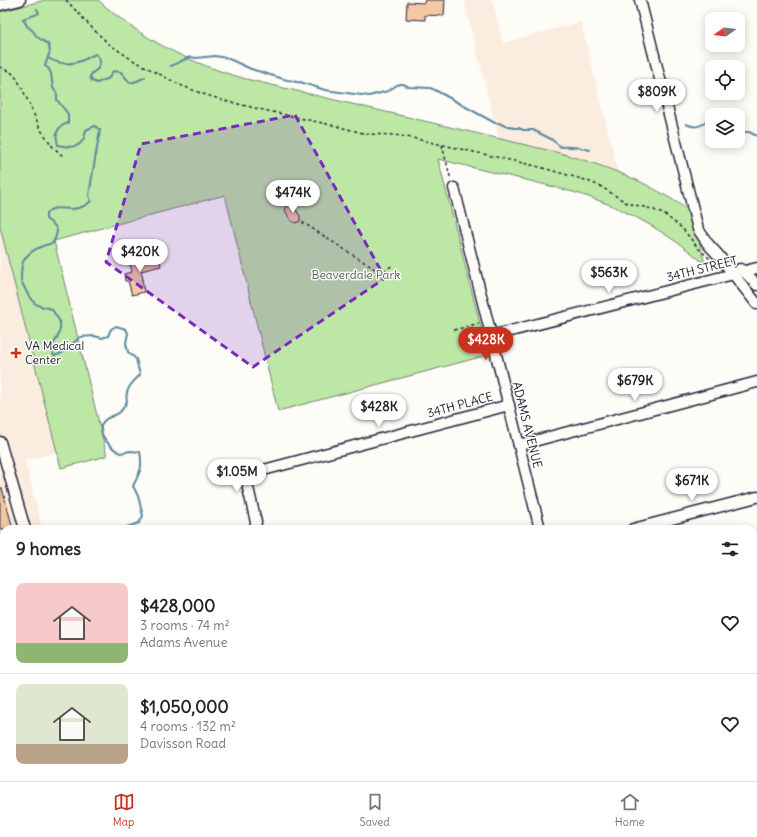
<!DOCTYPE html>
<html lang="en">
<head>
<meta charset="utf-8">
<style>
  body { margin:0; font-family:Delius,sans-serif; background:#f2f2f2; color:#222; height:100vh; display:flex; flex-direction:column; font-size:15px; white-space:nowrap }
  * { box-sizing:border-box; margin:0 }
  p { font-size:13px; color:#767676 }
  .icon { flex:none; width:22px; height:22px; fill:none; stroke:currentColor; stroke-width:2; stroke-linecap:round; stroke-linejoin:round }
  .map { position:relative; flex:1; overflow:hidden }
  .drawer { position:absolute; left:0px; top:525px; width:757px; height:256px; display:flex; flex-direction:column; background:#fff; border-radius:12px 12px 0 0; box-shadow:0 2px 10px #0003 }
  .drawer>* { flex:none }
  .needle { width:26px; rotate:256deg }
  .buttons { position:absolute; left:705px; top:12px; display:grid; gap:8px }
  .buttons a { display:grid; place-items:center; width:40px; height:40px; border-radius:8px; background:#fff; box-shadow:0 2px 10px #0003; font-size:20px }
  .price { position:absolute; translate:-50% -34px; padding:0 9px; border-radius:14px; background:#fff; color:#222; font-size:13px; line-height:26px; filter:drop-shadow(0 1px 2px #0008) }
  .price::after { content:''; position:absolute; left:50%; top:24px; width:12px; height:9px; margin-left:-6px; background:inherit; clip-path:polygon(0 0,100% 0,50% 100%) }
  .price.selected { background:#c8321e; color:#fff }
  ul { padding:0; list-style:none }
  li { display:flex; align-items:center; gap:12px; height:100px; padding:0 16px }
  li+li { border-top:1px solid #e0e0e0 }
  li span { display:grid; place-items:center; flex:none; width:112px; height:80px; border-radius:8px; color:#555 }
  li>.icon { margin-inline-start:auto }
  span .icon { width:48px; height:48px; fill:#fffc; stroke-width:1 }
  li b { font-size:17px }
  h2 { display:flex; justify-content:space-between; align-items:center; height:48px; padding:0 16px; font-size:17px }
  .tabs { display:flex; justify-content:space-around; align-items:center; height:56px; border-top:1px solid #e0e0e0; background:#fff; font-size:11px; color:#767676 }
  .tabs a { display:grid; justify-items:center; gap:2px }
  .tabs .selected { color:#c8321e }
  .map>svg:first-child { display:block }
  .built { fill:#faecde }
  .green { fill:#bde7a4; stroke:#708470 }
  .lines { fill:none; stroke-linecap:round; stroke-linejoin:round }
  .stream { stroke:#5b899f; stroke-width:2 }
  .building { fill:#f3c8a2; stroke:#22223b }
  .minor-casing { stroke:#22223b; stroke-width:13 }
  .path { stroke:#22223b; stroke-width:1.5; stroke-dasharray:3 3; stroke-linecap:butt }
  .minor { stroke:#fdfcf7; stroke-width:10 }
  .marked { fill:#7b2cbf; fill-opacity:0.2; stroke:#7b2cbf; stroke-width:3; stroke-dasharray:8 5; stroke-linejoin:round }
  .poi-dot { fill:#c8321e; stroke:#fdfcf7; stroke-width:1.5 }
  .labels { text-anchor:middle; stroke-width:3; stroke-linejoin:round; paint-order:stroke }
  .street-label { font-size:12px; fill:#22223b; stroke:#fdfcf7 }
  .park-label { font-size:12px; fill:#505d5a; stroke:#fdfcf7 }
  .poi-label { font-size:12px; fill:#22223b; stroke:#fdfcf7; text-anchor:start }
</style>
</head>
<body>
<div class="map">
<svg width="757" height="781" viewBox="0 0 757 781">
  <rect width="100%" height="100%" fill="#fdfcf7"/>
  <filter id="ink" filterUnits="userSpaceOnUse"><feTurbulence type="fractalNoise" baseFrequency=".025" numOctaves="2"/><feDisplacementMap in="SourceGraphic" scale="8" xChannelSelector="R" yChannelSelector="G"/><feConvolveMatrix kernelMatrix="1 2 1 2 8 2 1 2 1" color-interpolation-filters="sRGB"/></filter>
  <g filter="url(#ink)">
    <g class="built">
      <polygon points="464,0 492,0 503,43 581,22 618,172 579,159 499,139"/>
      <polygon points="0,227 57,452 25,461 42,529 4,529 4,633 0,634"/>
    </g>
    <path class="green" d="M45,0H98C143,40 189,63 246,79L560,153C588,161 615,170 641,182C659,191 675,201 692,212L705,264C672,236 634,213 592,198C569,190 545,185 522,179C494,173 466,166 438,159L488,355L278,411L225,195L54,241L107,456L61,468L0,227V12Z"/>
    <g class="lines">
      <g class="stream">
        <path d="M37,9L39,13C34,16 29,16 23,19L27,26L33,31L37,37L48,44L50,51L45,66L49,69L51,74L53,88L57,94V100L68,114V123C56,127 55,134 58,145C67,147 78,149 83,140C85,137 85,133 86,130L95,126L100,130L89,195L91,201C86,206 78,209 70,209C60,209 53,205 46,214V219L55,226L57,231L56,236L53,243C42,245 28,251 23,262C21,267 21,275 21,281C25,288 29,300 36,304C40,307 47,307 52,309C54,313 57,317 59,320C63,330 56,340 51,348L54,356L62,353L80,337L94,336L102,338L108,336L111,329L116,326L126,329L128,333L126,343L128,352L136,359L140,375C133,382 124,390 127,401C125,405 123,409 120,412C116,416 110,416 106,419C92,430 110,447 120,453L131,451L140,452C143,468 140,472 133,486L138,496L143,516L139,523L124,528L123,529"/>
        <path d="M48,58C58,64 70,65 81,61C86,59 90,56 96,54C103,61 100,69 92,73L90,77L92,81L97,83L109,78L113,71L121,72L130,83L137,81L145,77"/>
        <path d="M171,66L190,57L196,58L215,56L227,58L251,69L287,80C292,80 296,83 300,82L325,90L369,96L388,91L397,85L401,84H403L409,87L430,88L435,90L495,123H499L505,126H509L513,128H519L523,130H533L551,139L561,147C571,146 580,147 590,150"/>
        <path d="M686,124C695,128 698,127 707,122L712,125"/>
        <polyline points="738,132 749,132 757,136"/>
        <polyline points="157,781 158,777"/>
      </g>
    </g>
    <g class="building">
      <polygon points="425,0 445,0 444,16 425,15 425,20 406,19 407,2 424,3"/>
      <polygon points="290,205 294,207 300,216 300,221 296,223 291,221 286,212 285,208"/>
      <polygon points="142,256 143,261 159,257 161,266 141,271 143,279 142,279 144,292 132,295 128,281 125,281 124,274 132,272 130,264 135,262 134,258"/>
      <polygon points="0,488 2,488 13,529 0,529"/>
    </g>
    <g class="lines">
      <g class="minor-casing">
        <g id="minor">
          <polyline points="640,0 698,229 708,244 719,256 757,304"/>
          <polyline points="0,5 20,0"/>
          <polyline points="454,188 540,529"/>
          <polyline points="740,269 744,271 757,285"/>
          <polyline points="491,336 757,268"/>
          <polyline points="0,442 25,529"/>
          <polyline points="519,445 757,382"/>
          <path d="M255,529L256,522L248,488C247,481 249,476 256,472L509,405"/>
          <polyline points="633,529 757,497"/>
          <polyline points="0,554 4,555"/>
          <polyline points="0,608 4,608"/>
          <polyline points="753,732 757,731"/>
          <polyline points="341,777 342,781"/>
          <polyline points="604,777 605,781"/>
          <polyline points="563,781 579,777"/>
        </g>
      </g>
      <g class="path">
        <polyline points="66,0 94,30 109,44 131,59 180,85 203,94 226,101 259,109 336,126 367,134 395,135 412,138 536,166 585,180 600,186 627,203 652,209 665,215 682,228 699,249 710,259"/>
        <polyline points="0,67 12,73 17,79 22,88 41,130 53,147 64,157"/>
        <polyline points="442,145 451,180"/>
        <path d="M302,222L378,271C384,272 388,268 393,265"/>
        <polyline points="454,330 480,323"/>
      </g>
      <use href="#minor" class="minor"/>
    </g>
  </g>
  <path class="marked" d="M295,115L385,278L253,367L106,262L141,144Z"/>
  <path class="poi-dot" d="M14 347h4v4h4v4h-4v4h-4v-4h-4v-4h4z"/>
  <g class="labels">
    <g class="street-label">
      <text transform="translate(702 269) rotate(-14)" y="4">34TH STREET</text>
      <text transform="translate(460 405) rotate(-15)" y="4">34TH PLACE</text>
      <text transform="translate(527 425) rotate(76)" y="4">ADAMS AVENUE</text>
    </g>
    <g class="park-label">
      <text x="356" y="279">Beaverdale Park</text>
    </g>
    <g class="poi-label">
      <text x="25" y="350">VA Medical<tspan x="25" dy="14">Center</tspan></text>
    </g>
  </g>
</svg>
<div class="buttons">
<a><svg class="needle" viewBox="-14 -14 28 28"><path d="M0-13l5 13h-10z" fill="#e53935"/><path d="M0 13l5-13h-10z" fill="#767676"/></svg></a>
<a><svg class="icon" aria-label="locate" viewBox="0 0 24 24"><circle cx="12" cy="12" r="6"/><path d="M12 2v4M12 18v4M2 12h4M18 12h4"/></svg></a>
<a><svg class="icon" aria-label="layers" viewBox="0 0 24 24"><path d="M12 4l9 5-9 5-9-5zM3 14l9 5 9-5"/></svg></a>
</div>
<b class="price" style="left:657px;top:113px">$809K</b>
<b class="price" style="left:293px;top:214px">$474K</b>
<b class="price" style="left:140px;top:273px">$420K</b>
<b class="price" style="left:609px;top:294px">$563K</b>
<b class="price selected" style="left:486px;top:361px">$428K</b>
<b class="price" style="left:635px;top:402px">$679K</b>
<b class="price" style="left:379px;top:428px">$428K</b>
<b class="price" style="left:237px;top:493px">$1.05M</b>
<b class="price" style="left:692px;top:502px">$671K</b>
<section class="drawer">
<h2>9 homes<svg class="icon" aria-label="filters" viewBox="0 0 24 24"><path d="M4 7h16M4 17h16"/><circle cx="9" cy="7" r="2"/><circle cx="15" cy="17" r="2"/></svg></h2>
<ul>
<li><span style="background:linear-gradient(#f6c9c9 75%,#8fb573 0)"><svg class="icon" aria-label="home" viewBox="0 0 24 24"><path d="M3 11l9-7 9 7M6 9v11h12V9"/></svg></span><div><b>$428,000</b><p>3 rooms · 74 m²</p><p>Adams Avenue</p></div><svg class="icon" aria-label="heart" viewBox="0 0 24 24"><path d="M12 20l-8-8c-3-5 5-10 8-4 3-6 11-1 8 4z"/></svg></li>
<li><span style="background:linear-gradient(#dfe7d0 75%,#b9a48a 0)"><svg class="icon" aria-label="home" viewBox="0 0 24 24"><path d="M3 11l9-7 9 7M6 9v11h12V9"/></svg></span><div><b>$1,050,000</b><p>4 rooms · 132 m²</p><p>Davisson Road</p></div><svg class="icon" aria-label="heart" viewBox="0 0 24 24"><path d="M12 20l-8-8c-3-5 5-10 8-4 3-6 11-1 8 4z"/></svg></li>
</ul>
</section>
</div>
<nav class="tabs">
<a class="selected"><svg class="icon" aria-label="map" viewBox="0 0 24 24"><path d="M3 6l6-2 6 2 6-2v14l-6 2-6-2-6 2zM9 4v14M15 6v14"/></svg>Map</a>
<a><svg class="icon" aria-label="saved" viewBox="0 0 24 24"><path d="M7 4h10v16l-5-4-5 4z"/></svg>Saved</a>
<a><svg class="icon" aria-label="home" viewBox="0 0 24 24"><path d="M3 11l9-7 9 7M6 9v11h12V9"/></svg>Home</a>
</nav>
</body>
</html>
